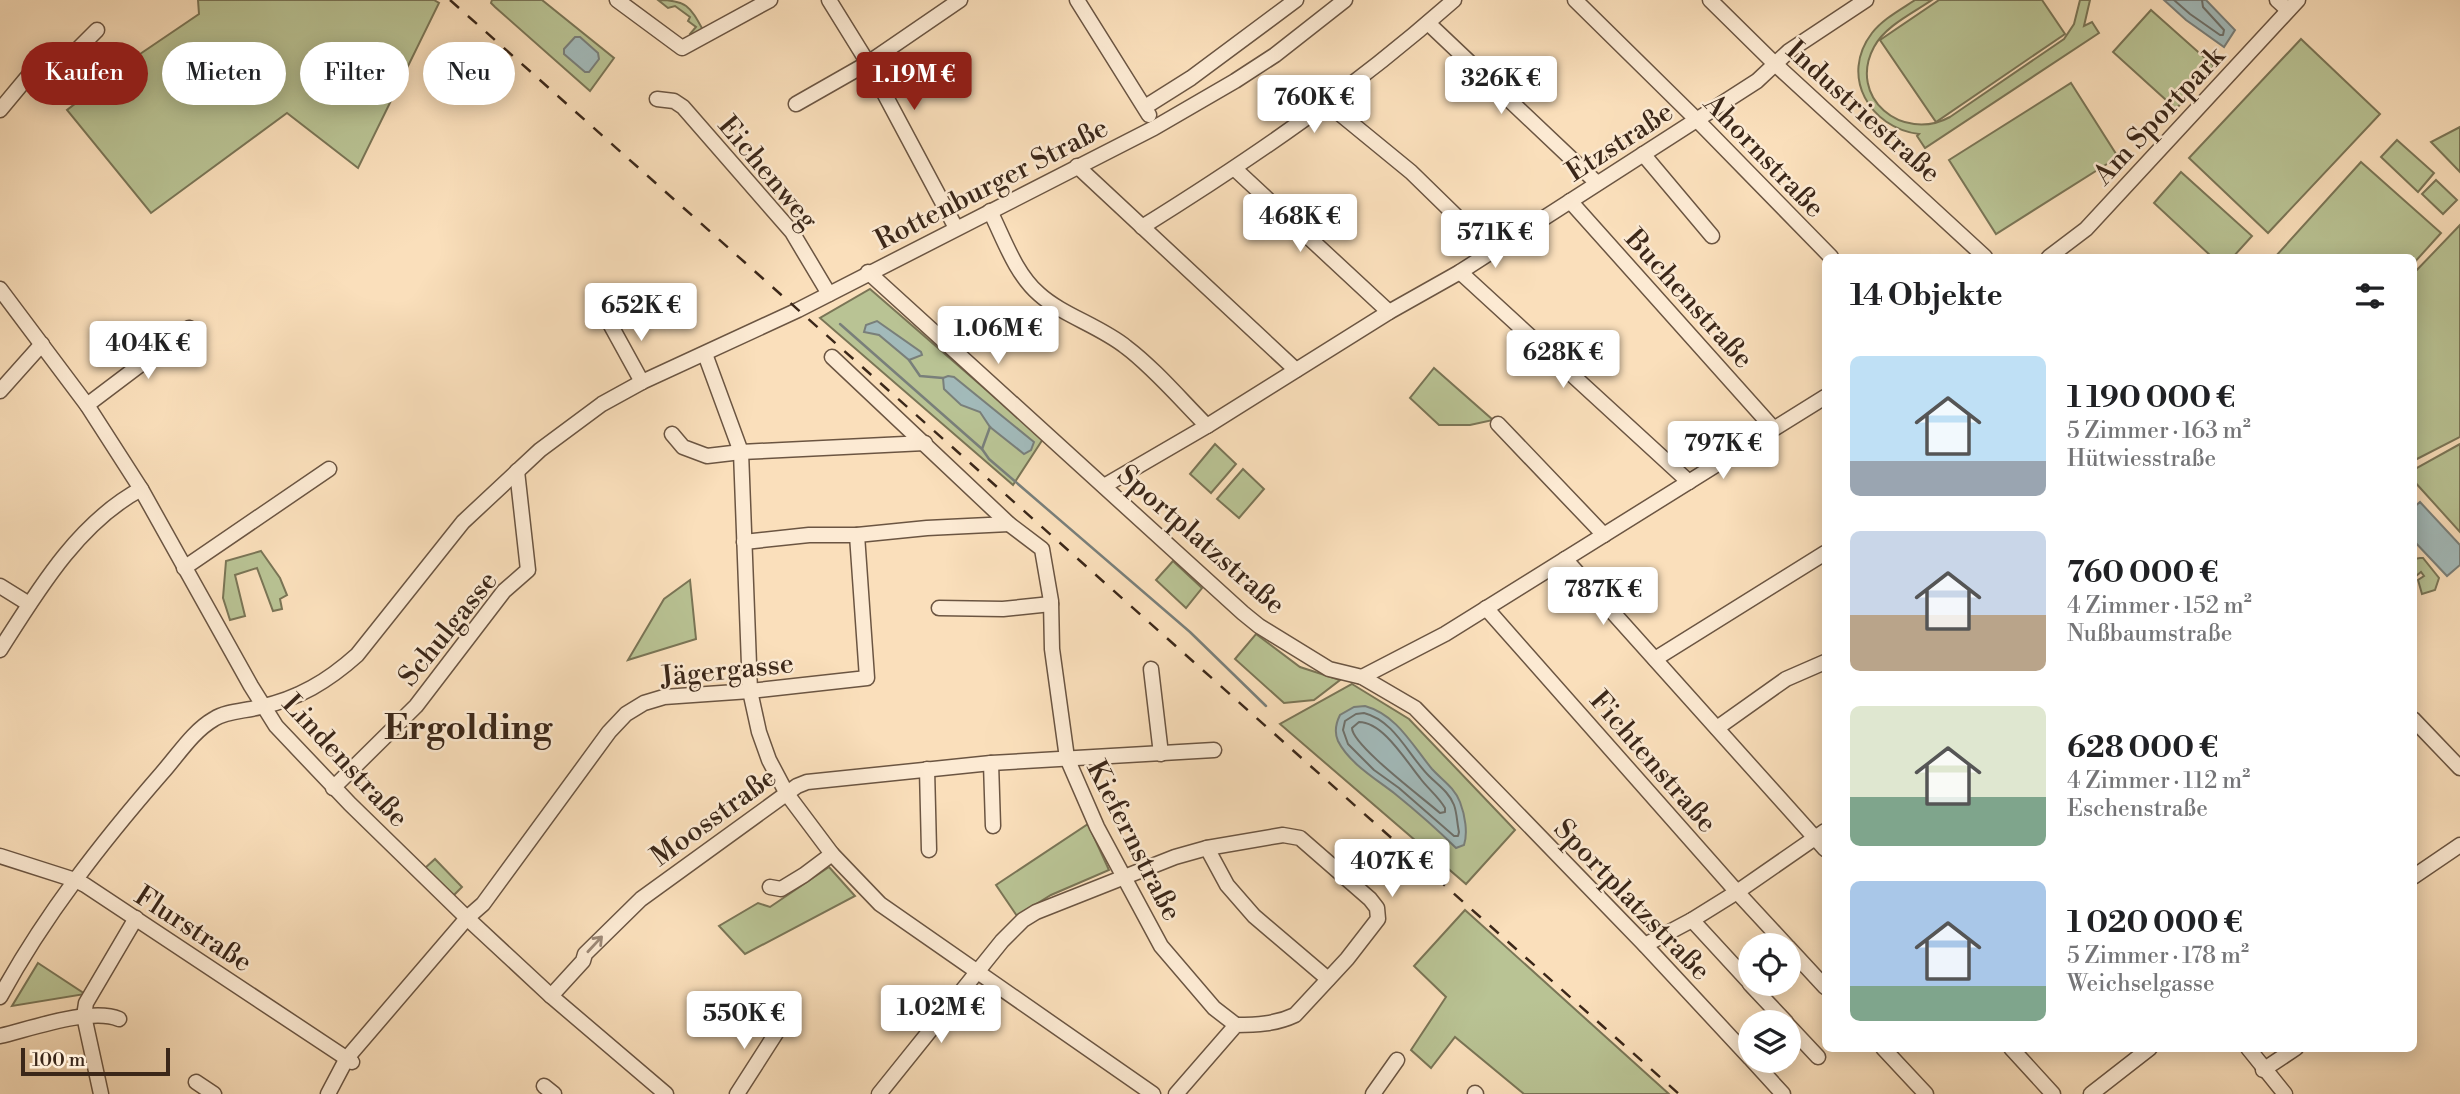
<!DOCTYPE html>
<html lang="de">
<head>
<meta charset="utf-8">
<style>
  body { margin:0; font-family:"Libre Bodoni",serif; background:#f6f6f6; color:#202124; height:100vh; display:flex; flex-direction:column; font-size:26px; white-space:nowrap }
  * { box-sizing:border-box; margin:0 }
  p { font-size:23px; color:#757577 }
  .icon { flex:none; width:38px; height:38px; fill:none; stroke:currentColor; stroke-width:2; stroke-linecap:round; stroke-linejoin:round }
  .map { position:relative; flex:1; overflow:hidden }
  .details { position:absolute; left:1822px; top:254px; width:595px; height:798px; display:flex; flex-direction:column; background:#fff; border-radius:10px; box-shadow:0 4px 18px #0003 }
  .details>* { flex:none }
  .hud { position:absolute; left:21px; top:42px; width:665px; height:63px; display:flex; gap:14px }
  .fabs { position:absolute; left:1738px; top:933px; display:grid; gap:14px }
  .fabs a { display:grid; place-items:center; width:63px; height:63px; border-radius:50%; background:#fff; box-shadow:0 4px 18px #0003; font-size:35px }
  .scale { position:absolute; left:21px; bottom:18px; width:149px; box-sizing:border-box; padding-left:7px; border:4px solid #3b2719; border-top:0; font-size:19px; line-height:24px; white-space:nowrap; color:#3b2719; -webkit-text-stroke:5px #fcead3; paint-order:stroke }
  .price { position:absolute; translate:-50% -60px; padding:0 16px; border-radius:7px; background:#fff; color:#222; font-size:23px; line-height:46px; filter:drop-shadow(0 2px 4px #0008) }
  .price::after { content:''; position:absolute; left:50%; top:42px; width:21px; height:16px; margin-left:-10px; background:inherit; clip-path:polygon(0 0,100% 0,50% 100%) }
  .price.selected { background:#8f2418; color:#fff }
  ul { padding:0; list-style:none }
  li { display:flex; align-items:center; gap:21px; height:175px; padding:0 28px }
  li span { display:grid; place-items:center; flex:none; width:196px; height:140px; border-radius:10px; color:#555 }
  li>.icon { margin-inline-start:auto }
  span .icon { width:84px; height:84px; fill:#fffc; stroke-width:1 }
  li b { font-size:30px }
  h2 { display:flex; justify-content:space-between; align-items:center; height:84px; padding:0 28px; font-size:30px }
  .tag { padding:0 24px; border-radius:32px; background:#fff; box-shadow:0 4px 18px #0003; font-size:24px; line-height:63px }
  .tag.selected { background:#8f2418; color:#fff }
  .map>svg:first-child { display:block }
  .green { fill:#b9c394; stroke:#7a7556; stroke-width:2 }
  .water { fill:#a2baba; stroke:#797f7a; stroke-width:2 }
  .lines { fill:none; stroke-linecap:round; stroke-linejoin:round }
  .shore { stroke:#6e706a; stroke-width:2 }
  .stream { stroke:#797f7a; stroke-width:2.5 }
  .minor-casing { stroke:#6b5542; stroke-width:17 }
  .minor { stroke:#fcead3; stroke-width:14 }
  .rail { stroke:#3b2719; stroke-width:2.5; stroke-dasharray:12 12; stroke-linecap:butt }
  .oneway { stroke:#9c8876 }
  .labels { text-anchor:middle; stroke-width:5; stroke-linejoin:round; paint-order:stroke }
  .street-label { font-size:28px; fill:#3b2719; stroke:#fcead3 }
  .district-label { font-size:35px; font-weight:bold; fill:#3b2719; stroke:#fcead3 }
</style>
</head>
<body>
<div class="map">
<svg width="2460" height="1094" viewBox="0 0 2460 1094">
  <rect width="100%" height="100%" fill="#fadfbb"/>
  <filter id="stains"><feTurbulence type="fractalNoise" baseFrequency=".00286" numOctaves="4"/><feColorMatrix values="0 0 0 0 .2 0 0 0 0 .09 0 0 0 0 .02 0 0 0 .5 -.17"/></filter>
  <radialGradient id="worn" r=".72"><stop offset=".6" stop-color="#630" stop-opacity="0"/><stop offset="1" stop-color="#630" stop-opacity=".3"/></radialGradient>
  <g class="green">
    <polygon points="198,0 434,0 439,3 358,168 287,113 151,213 67,110 140,54 199,14"/>
    <polygon points="492,0 542,0 614,58 590,91 495,7 491,3"/>
    <path d="M658,0C686,0 690,6 703,30L692,36L690,34L696,27L688,21L690,17L675,6L668,8Z"/>
    <path d="M1915,0H1932C1913,13 1885,26 1874,47C1847,97 1902,143 1950,117L2064,39L2074,24L2080,0H2090L2084,26L2092,22L2099,33L1925,148L1917,136L1919,134C1870,128 1839,76 1872,33C1883,19 1900,10 1915,0Z"/>
    <polygon points="1939,0 2042,0 2065,34 1936,122 1880,40"/>
    <polygon points="2151,10 2214,66 2176,109 2113,52"/>
    <polygon points="2301,39 2380,114 2268,233 2189,158"/>
    <polygon points="2071,83 2118,157 1996,234 1949,160"/>
    <polygon points="2460,127 2460,172 2431,142"/>
    <polygon points="2397,140 2434,173 2418,192 2381,157"/>
    <polygon points="2361,162 2441,233 2413,264 2413,257 2275,257"/>
    <polygon points="2181,172 2252,236 2233,257 2212,257 2154,203"/>
    <polygon points="2436,180 2457,200 2443,214 2422,194"/>
    <polygon points="2460,225 2460,437 2413,461 2413,274"/>
    <polygon points="870,289 1043,439 1013,485 820,318"/>
    <polygon points="1434,368 1493,420 1470,425 1439,425 1410,398"/>
    <polygon points="1215,444 1236,464 1211,493 1190,474"/>
    <polygon points="2460,444 2460,532 2413,480 2413,470"/>
    <polygon points="1243,469 1264,489 1239,518 1217,499"/>
    <polygon points="261,551 280,578 287,595 280,599 282,609 273,611 257,568 235,575 245,616 230,620 223,598 226,561"/>
    <polygon points="2420,558 2423,558 2439,578 2435,590 2422,594 2418,580 2424,576 2421,572 2416,576 2413,574 2415,564 2414,559"/>
    <polygon points="1173,561 1202,588 1186,608 1156,580"/>
    <polygon points="690,580 696,639 628,660 664,599"/>
    <polygon points="1256,634 1300,667 1340,680 1314,700 1284,703 1235,659"/>
    <polygon points="1352,684 1409,719 1515,830 1466,884 1280,724"/>
    <polygon points="1088,824 1109,870 1051,895 1017,916 996,885"/>
    <polygon points="435,859 462,887 453,896 425,868"/>
    <polygon points="829,867 855,896 745,954 719,926 758,903 770,907"/>
    <polygon points="1465,910 1669,1094 1524,1094 1455,1037 1431,1068 1411,1050 1446,997 1414,966"/>
    <polygon points="38,963 85,994 12,1006"/>
  </g>
  <g class="water">
    <polygon points="2164,0 2206,0 2235,30 2224,47 2186,20"/>
    <polygon points="575,37 580,37 598,53 599,59 589,72 585,72 564,54 564,49"/>
    <polygon points="877,321 921,352 922,355 909,360 879,335 864,332 866,325"/>
    <polygon points="948,376 954,377 1034,442 1031,450 1024,454 990,427 980,412 961,405 944,389 943,378"/>
    <polygon points="2420,502 2460,545 2460,565 2447,576 2413,540 2413,508"/>
    <path d="M1365,706C1397,715 1412,745 1432,769C1442,780 1454,787 1460,802C1465,815 1468,833 1464,845L1456,848C1437,829 1415,810 1394,793C1376,779 1349,763 1338,741C1334,732 1336,723 1340,715L1354,707Z"/>
  </g>
  <g class="lines">
    <g class="shore">
      <polyline points="2174,0 2190,14 2220,35 2223,35 2224,30 2203,7 2202,0"/>
      <path d="M1364,713C1395,721 1408,755 1429,776C1438,785 1449,792 1454,805C1457,813 1457,823 1459,832L1458,836H1454L1399,788L1374,770L1348,744L1343,730L1345,721L1356,714Z"/>
      <path d="M1359,722C1383,722 1406,761 1420,778C1428,789 1438,796 1445,808V812L1440,813C1423,798 1352,745 1352,728Z"/>
    </g>
    <g class="stream">
      <polyline points="840,324 982,449"/>
      <polyline points="909,360 920,376 943,378"/>
      <polyline points="990,427 982,449 989,459 1190,632 1266,706"/>
    </g>
    <g class="minor-casing">
      <g id="minor">
        <polyline points="617,0 682,48 770,0"/>
        <polyline points="829,0 868,63 956,228"/>
        <polyline points="1077,0 1149,115"/>
        <polyline points="1575,0 1697,120 1831,257"/>
        <polyline points="1710,0 1775,64 1985,257"/>
        <polyline points="2277,0 2288,10"/>
        <polyline points="1428,23 1597,183"/>
        <polyline points="657,99 674,101 683,107 792,232 829,294"/>
        <polyline points="796,104 868,63 960,0"/>
        <polyline points="1328,104 1411,172 1492,251"/>
        <polyline points="1145,107 1191,78 1296,0"/>
        <polyline points="0,110 30,74 55,72 97,30"/>
        <polyline points="1643,154 1712,236"/>
        <polyline points="1077,166 1296,370"/>
        <polyline points="1235,169 1389,312"/>
        <polyline points="1570,201 1773,428"/>
        <path d="M990,211C1004,239 1015,273 1039,294C1062,315 1100,326 1126,347C1154,368 1182,401 1207,426"/>
        <path d="M1142,227C1253,158 1356,87 1454,0"/>
        <polyline points="2049,257 2086,229 2298,0"/>
        <polyline points="868,272 1243,613 1259,626 1329,669 1362,677 1415,708 1645,945 1750,1058"/>
        <polyline points="1460,272 1689,482"/>
        <polyline points="0,289 87,405 141,489 251,686 276,726 350,804 467,918 551,996 666,1094"/>
        <polyline points="609,322 642,382"/>
        <polyline points="705,354 741,452 750,691 759,732 769,760 787,794 832,854 880,904 1153,1094"/>
        <polyline points="832,357 1009,524 1042,549 1051,601 1052,649 1067,758 1097,827 1161,946 1214,1008 1236,1025"/>
        <polyline points="0,391 42,344"/>
        <polyline points="87,405 189,328"/>
        <polyline points="1498,424 1604,535"/>
        <polyline points="672,434 683,447 707,456 741,452 925,443"/>
        <polyline points="1104,486 1207,426 1389,312 1460,272 1757,81 1789,51 1866,0"/>
        <polyline points="744,542 809,535 857,535 927,528 1009,524"/>
        <polyline points="1565,559 1825,849"/>
        <polyline points="184,568 329,469"/>
        <polyline points="0,586 29,604"/>
        <polyline points="939,608 1003,609 1051,604"/>
        <polyline points="1486,608 1737,892 1786,945"/>
        <path d="M0,650C38,590 78,523 141,489"/>
        <polyline points="1655,659 1825,553"/>
        <polyline points="1151,669 1161,754"/>
        <polyline points="1362,677 1445,634 1825,397"/>
        <polyline points="2413,719 2460,768"/>
        <polyline points="1717,728 1786,679 1825,662"/>
        <polyline points="991,763 993,826"/>
        <polyline points="927,769 929,850"/>
        <polyline points="333,788 416,706 504,591 528,570 517,471"/>
        <polyline points="1207,848 1227,885 1254,916 1328,979"/>
        <polyline points="0,856 75,880 85,885 352,1062"/>
        <polyline points="2413,877 2460,845"/>
        <polyline points="770,887 781,889 804,875 832,854"/>
        <polyline points="1692,920 1750,983"/>
        <polyline points="1645,945 1692,920 1737,892 1825,831"/>
        <polyline points="1788,947 1825,987"/>
        <polyline points="1750,984 1786,1022"/>
        <polyline points="551,996 583,961 585,954 641,899 797,786 807,782 991,763 1214,750"/>
        <path d="M0,997C44,916 102,842 162,773C178,755 193,731 214,719C226,711 246,711 260,707C298,699 328,681 357,655L463,522L540,450L602,404L642,382L798,310L1154,128L1235,81L1275,55L1345,0"/>
        <polyline points="1788,1025 1818,1057"/>
        <path d="M0,1036C30,1029 91,1007 119,1019"/>
        <polyline points="1883,1048 1926,1094"/>
        <polyline points="2011,1048 2053,1094"/>
        <polyline points="2248,1048 2285,1094"/>
        <polyline points="1752,1060 1783,1094"/>
        <polyline points="2263,1070 2296,1048"/>
        <polyline points="196,1082 214,1094"/>
        <polyline points="544,1086 554,1094"/>
        <polyline points="1475,1093 1476,1094"/>
        <polyline points="101,1094 84,1016 86,1003 136,918"/>
        <polyline points="328,1094 347,1058 467,918 483,904 609,732 626,714 644,703 664,697 750,691 867,678 857,535"/>
        <polyline points="737,1094 780,1027"/>
        <path d="M879,1094L1002,941L1023,920L1036,912L1175,857L1207,848L1283,835L1300,838L1370,899L1377,908L1378,919L1347,959L1295,1015C1276,1024 1256,1025 1236,1025L1176,1094"/>
        <polyline points="1373,1094 1397,1060"/>
        <polyline points="2091,1094 2150,1048"/>
      </g>
    </g>
    <use href="#minor" class="minor"/>
    <polyline class="rail" points="450,0 1679,1094"/>
  </g>
  <defs><path id="oneway-shaft" d="M-6 0H5M1.5-3L5.5 0L1.5 3" fill="none" stroke-width="1.6" stroke-linecap="round" stroke-linejoin="round" transform="scale(1.75)"/></defs>
  <use class="oneway" href="#oneway-shaft" transform="translate(595 944) rotate(-47)"/>
  <g class="labels">
    <g class="street-label">
      <text transform="translate(1864 111) rotate(42)" y="10">Industriestraße</text>
      <text transform="translate(2158 115) rotate(-47)" y="10">Am Sportpark</text>
      <text transform="translate(1619 141) rotate(-33)" y="10">Etzstraße</text>
      <text transform="translate(1765 155) rotate(46)" y="10">Ahornstraße</text>
      <text transform="translate(769 172) rotate(50)" y="10">Eichenweg</text>
      <text transform="translate(991 183) rotate(-27)" y="10">Rottenburger Straße</text>
      <text transform="translate(1690 298) rotate(48)" y="10">Buchenstraße</text>
      <text transform="translate(1202 539) rotate(41)" y="10">Sportplatzstraße</text>
      <text transform="translate(447 628) rotate(-51)" y="10">Schulgasse</text>
      <text transform="translate(727 669) rotate(-6)" y="10">Jägergasse</text>
      <text transform="translate(346 760) rotate(47)" y="10">Lindenstraße</text>
      <text transform="translate(1654 761) rotate(49)" y="10">Fichtenstraße</text>
      <text transform="translate(713 816) rotate(-36)" y="10">Moosstraße</text>
      <text transform="translate(1135 840) rotate(63)" y="10">Kiefernstraße</text>
      <text transform="translate(1633 899) rotate(46)" y="10">Sportplatzstraße</text>
      <text transform="translate(194 928) rotate(33)" y="10">Flurstraße</text>
    </g>
    <g class="district-label">
      <text x="468" y="739">Ergolding</text>
    </g>
  </g>
  <rect width="100%" height="100%" filter="url(#stains)"/>
  <rect width="100%" height="100%" fill="url(#worn)"/>
</svg>
<div class="fabs">
<a><svg class="icon" aria-label="locate" viewBox="0 0 24 24"><circle cx="12" cy="12" r="6"/><path d="M12 2v4M12 18v4M2 12h4M18 12h4"/></svg></a>
<a><svg class="icon" aria-label="layers" viewBox="0 0 24 24"><path d="M12 4l9 5-9 5-9-5zM3 14l9 5 9-5"/></svg></a>
</div>
<div class="scale">100 m</div>
<b class="price selected" style="left:914px;top:112px">1.19M €</b>
<b class="price" style="left:1501px;top:116px">326K €</b>
<b class="price" style="left:1314px;top:135px">760K €</b>
<b class="price" style="left:1300px;top:254px">468K €</b>
<b class="price" style="left:1495px;top:270px">571K €</b>
<b class="price" style="left:641px;top:343px">652K €</b>
<b class="price" style="left:998px;top:366px">1.06M €</b>
<b class="price" style="left:148px;top:381px">404K €</b>
<b class="price" style="left:1563px;top:390px">628K €</b>
<b class="price" style="left:1723px;top:481px">797K €</b>
<b class="price" style="left:1603px;top:627px">787K €</b>
<b class="price" style="left:1392px;top:899px">407K €</b>
<b class="price" style="left:941px;top:1045px">1.02M €</b>
<b class="price" style="left:744px;top:1051px">550K €</b>
<div class="hud">
<a class="tag selected">Kaufen</a>
<a class="tag">Mieten</a>
<a class="tag">Filter</a>
<a class="tag">Neu</a>
</div>
<section class="details">
<h2>14 Objekte<svg class="icon" aria-label="filters" viewBox="0 0 24 24"><path d="M4 7h16M4 17h16"/><circle cx="9" cy="7" r="2"/><circle cx="15" cy="17" r="2"/></svg></h2>
<ul>
<li><span style="background:linear-gradient(#bfe0f5 75%,#9aa5b1 0)"><svg class="icon" aria-label="home" viewBox="0 0 24 24"><path d="M3 11l9-7 9 7M6 9v11h12V9"/></svg></span><div><b>1 190 000 €</b><p>5 Zimmer · 163 m²</p><p>Hütwiesstraße</p></div></li>
<li><span style="background:linear-gradient(#c9d6e8 60%,#b9a48a 0)"><svg class="icon" aria-label="home" viewBox="0 0 24 24"><path d="M3 11l9-7 9 7M6 9v11h12V9"/></svg></span><div><b>760 000 €</b><p>4 Zimmer · 152 m²</p><p>Nußbaumstraße</p></div></li>
<li><span style="background:linear-gradient(#dfe7d0 65%,#7fa58c 0)"><svg class="icon" aria-label="home" viewBox="0 0 24 24"><path d="M3 11l9-7 9 7M6 9v11h12V9"/></svg></span><div><b>628 000 €</b><p>4 Zimmer · 112 m²</p><p>Eschenstraße</p></div></li>
<li><span style="background:linear-gradient(#a9c7e8 75%,#7fa58c 0)"><svg class="icon" aria-label="home" viewBox="0 0 24 24"><path d="M3 11l9-7 9 7M6 9v11h12V9"/></svg></span><div><b>1 020 000 €</b><p>5 Zimmer · 178 m²</p><p>Weichselgasse</p></div></li>
</ul>
</section>
</div>
</body>
</html>
